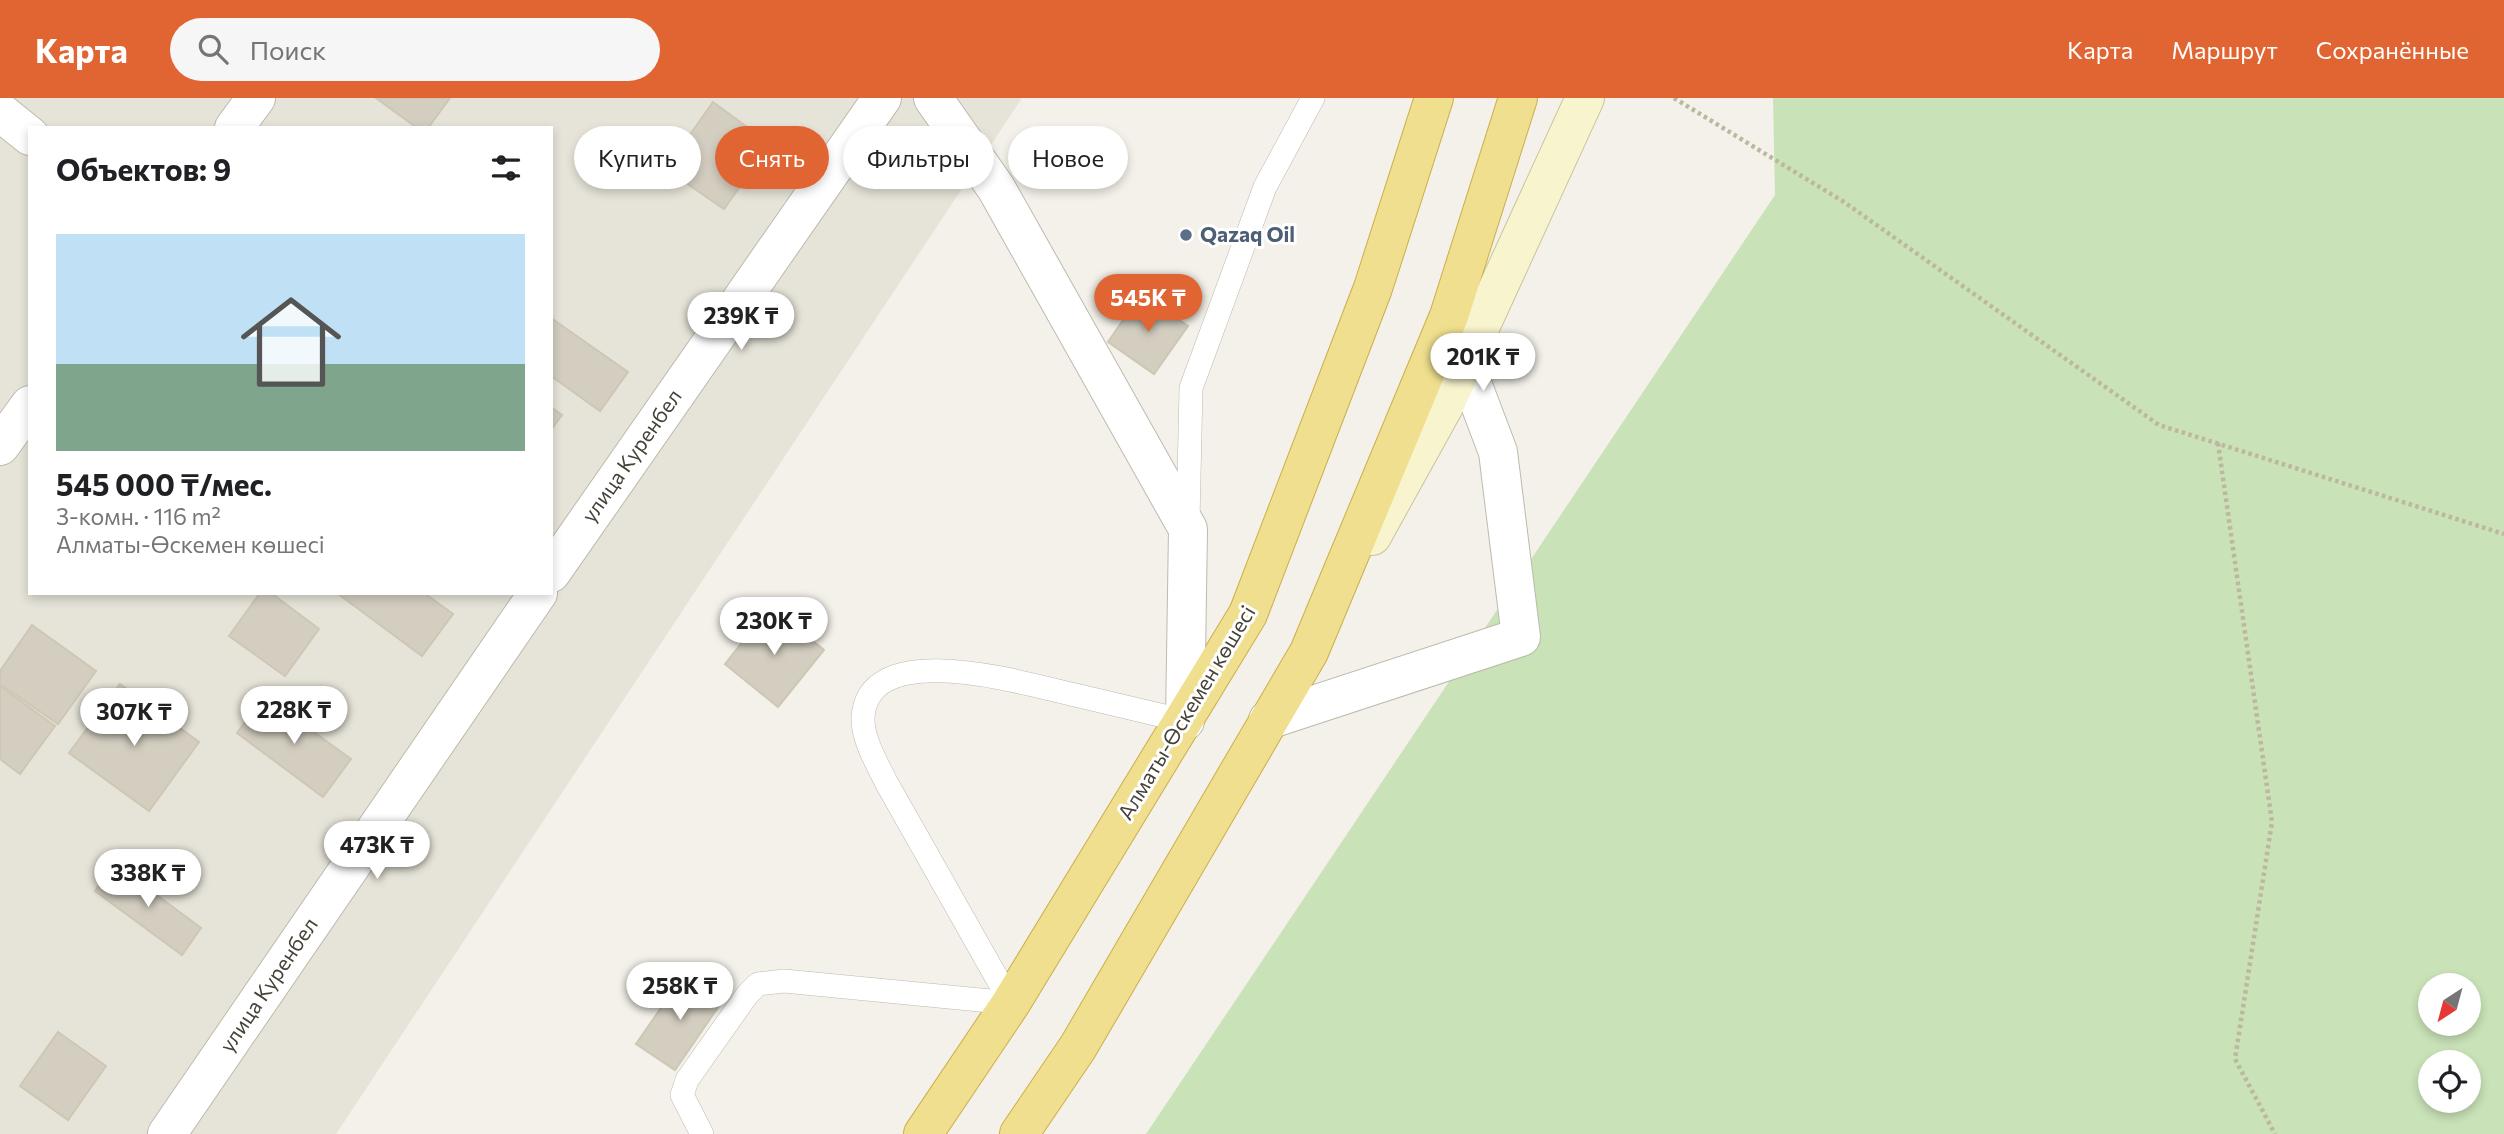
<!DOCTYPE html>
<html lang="ru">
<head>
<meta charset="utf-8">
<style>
  body { margin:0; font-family:Commissioner,sans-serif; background:#f6f6f6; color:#202124; height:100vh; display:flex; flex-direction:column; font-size:26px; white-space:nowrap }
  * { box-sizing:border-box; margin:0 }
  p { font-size:23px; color:#757577 }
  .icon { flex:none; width:38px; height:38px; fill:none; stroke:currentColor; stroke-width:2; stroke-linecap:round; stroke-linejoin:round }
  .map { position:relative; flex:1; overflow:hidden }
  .sheet { position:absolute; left:28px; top:28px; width:525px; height:469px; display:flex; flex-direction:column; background:#fff; border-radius:0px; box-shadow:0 4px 10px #0003 }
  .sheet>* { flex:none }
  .guide { position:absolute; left:574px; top:28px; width:665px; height:63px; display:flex; gap:14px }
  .needle { width:46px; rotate:216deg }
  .controls { position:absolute; left:2418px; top:875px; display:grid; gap:14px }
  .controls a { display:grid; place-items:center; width:63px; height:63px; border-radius:50%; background:#fff; box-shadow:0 4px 10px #0003; font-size:35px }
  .price { position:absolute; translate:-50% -60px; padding:0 16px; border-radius:24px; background:#fff; color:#222; font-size:23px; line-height:46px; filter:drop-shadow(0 2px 4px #0008) }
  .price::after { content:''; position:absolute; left:50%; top:42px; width:21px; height:16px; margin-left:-10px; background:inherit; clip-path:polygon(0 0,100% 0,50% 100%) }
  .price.selected { background:#e16532; color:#fff }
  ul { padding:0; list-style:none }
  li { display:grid; align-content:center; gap:14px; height:371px; padding:0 28px }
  li span { display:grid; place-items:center; height:217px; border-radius:0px; color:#555 }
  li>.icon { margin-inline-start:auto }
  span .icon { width:126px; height:126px; fill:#fffc; stroke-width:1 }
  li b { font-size:30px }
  h2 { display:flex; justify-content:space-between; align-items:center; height:84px; padding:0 28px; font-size:30px }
  .pill { padding:0 24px; border-radius:32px; background:#fff; box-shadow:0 4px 10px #0003; font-size:24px; line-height:63px }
  .pill.selected { background:#e16532; color:#fff }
  header { display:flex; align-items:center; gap:42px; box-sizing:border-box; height:98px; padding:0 35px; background:#e16532; color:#fff }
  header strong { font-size:33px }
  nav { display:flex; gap:38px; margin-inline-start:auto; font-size:24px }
  .search { width:490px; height:63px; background:#f6f6f6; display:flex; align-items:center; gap:18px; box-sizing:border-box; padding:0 24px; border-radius:38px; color:#757577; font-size:26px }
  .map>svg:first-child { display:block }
  .residential { fill:#e6e4d8; fill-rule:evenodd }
  .green { fill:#c9e2b7; fill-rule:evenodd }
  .building { fill:#d3cec0; stroke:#cdc7b4; stroke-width:2 }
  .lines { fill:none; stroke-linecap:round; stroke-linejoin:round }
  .service-casing { stroke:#bdbaad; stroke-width:24 }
  .minor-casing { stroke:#bdbaad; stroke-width:40 }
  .secondary-casing { stroke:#cac49c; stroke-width:40 }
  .trunk-casing { stroke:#ccae4a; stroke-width:40 }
  .path { stroke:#bdb7a0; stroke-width:4.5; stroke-dasharray:3.5 3.5; stroke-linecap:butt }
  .service { stroke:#fff; stroke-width:23 }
  .minor { stroke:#fff; stroke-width:38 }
  .secondary { stroke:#f8f4ce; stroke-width:38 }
  .trunk { stroke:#f0df8e; stroke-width:38 }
  .service-dot { fill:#5c6f8a; stroke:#fff; stroke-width:2.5 }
  .labels { text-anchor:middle; stroke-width:6; stroke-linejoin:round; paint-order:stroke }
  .service-label { font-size:21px; font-weight:bold; fill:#4e5e75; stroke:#fff; text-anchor:start }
  .street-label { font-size:21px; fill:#464238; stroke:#fff }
</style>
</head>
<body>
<header>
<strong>Карта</strong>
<div class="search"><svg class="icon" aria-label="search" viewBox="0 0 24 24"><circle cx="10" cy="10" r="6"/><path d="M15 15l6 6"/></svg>Поиск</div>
<nav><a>Карта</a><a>Маршрут</a><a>Сохранённые</a></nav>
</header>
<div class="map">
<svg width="2504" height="1036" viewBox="0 0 2504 1036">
  <rect width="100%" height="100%" fill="#f3f1e9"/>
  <path class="residential" d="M0,0H1022L336,1036H0ZM30,30H551V495H30Z"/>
  <path class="green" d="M1773,0H2504V1036H1146L1775,97ZM2431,887H2469V926H2431ZM2431,964H2469V1003H2431Z"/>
  <g class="building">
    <polygon points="376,0 450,0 428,30 417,30"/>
    <polygon points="713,4 770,46 724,111 666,71"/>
    <polygon points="1141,196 1188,228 1154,276 1108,244"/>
    <polygon points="551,220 628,274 600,313 551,278"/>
    <polygon points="551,309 562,317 551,332"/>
    <polygon points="260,495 271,495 319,531 285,578 229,538"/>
    <polygon points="337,495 424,495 453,516 422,558"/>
    <polygon points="770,509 824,552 778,609 725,566"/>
    <polygon points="32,527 96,573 58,626 0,586 0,573"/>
    <polygon points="120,586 199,644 149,713 69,655"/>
    <polygon points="0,588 55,628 20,676 0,661"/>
    <polygon points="264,598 351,661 323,699 237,635"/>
    <polygon points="115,766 201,830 182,857 95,793"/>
    <polygon points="685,875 723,902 675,972 636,946"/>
    <polygon points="58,934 106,968 68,1022 20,988"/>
  </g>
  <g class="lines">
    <g class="service-casing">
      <g id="service">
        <polyline points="1188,423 1191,290 1265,89 1313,0"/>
        <path d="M1011,905L886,684C877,665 862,641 863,619C869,538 1025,586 1071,596C1109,605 1147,614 1185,623"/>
        <polyline points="702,1036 682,997 687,982 747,897 758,886 784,883 1011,905"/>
      </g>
    </g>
    <g class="minor-casing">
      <g id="minor">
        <polyline points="933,0 996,90 1188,431 1185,623"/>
        <polyline points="0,14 30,38"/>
        <polyline points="234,30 256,0"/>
        <polyline points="0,348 30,307"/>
        <polyline points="551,475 882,0"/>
        <polyline points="1268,622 1521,539 1498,354 1464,264"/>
        <polyline points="167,1036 538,495"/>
      </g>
    </g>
    <g class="secondary-casing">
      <polyline id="secondary" points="1372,438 1444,308 1585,0"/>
    </g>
    <g class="trunk-casing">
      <g id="trunk">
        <polyline points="923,1036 1011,905 1248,516 1373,190 1434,0"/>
        <polyline points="1019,1036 1078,949 1309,554 1449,218 1518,0"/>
      </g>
    </g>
    <g class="path">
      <polyline points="1674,0 1844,104 2159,327 2504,436"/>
      <polyline points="2218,345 2272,724 2235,961 2275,1036"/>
    </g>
    <use href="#service" class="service"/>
    <use href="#minor" class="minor"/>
    <use href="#secondary" class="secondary"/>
    <use href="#trunk" class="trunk"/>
  </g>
  <circle class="service-dot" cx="1186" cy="137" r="7"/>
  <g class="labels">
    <g class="service-label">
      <text x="1200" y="144">Qazaq Oil</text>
    </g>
    <g class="street-label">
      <text transform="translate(632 358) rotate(-55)" y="7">улица Куренбел</text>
      <text transform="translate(1187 615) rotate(-59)" y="7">Алматы-Өскемен көшесі</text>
      <text transform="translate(269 887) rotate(-56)" y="7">улица Куренбел</text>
    </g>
  </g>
</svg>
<div class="controls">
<a><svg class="needle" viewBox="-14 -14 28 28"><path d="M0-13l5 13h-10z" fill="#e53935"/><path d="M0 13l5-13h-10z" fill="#757577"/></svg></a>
<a><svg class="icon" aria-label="locate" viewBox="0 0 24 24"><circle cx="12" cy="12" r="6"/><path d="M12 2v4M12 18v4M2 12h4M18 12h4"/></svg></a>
</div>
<b class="price selected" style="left:1148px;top:236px">545K ₸</b>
<b class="price" style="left:741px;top:254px">239K ₸</b>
<b class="price" style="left:1483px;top:295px">201K ₸</b>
<b class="price" style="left:774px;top:559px">230K ₸</b>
<b class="price" style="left:294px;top:648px">228K ₸</b>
<b class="price" style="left:134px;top:650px">307K ₸</b>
<b class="price" style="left:377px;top:783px">473K ₸</b>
<b class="price" style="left:148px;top:811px">338K ₸</b>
<b class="price" style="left:680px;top:924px">258K ₸</b>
<div class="guide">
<a class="pill">Купить</a>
<a class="pill selected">Снять</a>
<a class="pill">Фильтры</a>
<a class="pill">Новое</a>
</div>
<section class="sheet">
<h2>Объектов: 9<svg class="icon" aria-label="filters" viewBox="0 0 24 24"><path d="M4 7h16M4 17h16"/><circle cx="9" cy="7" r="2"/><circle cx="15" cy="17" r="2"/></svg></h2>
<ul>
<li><span style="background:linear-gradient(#bfe0f5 60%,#7fa58c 0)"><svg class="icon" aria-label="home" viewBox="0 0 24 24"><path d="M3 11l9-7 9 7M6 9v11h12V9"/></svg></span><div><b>545 000 ₸/мес.</b><p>3-комн. · 116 m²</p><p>Алматы-Өскемен көшесі</p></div></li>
</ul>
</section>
</div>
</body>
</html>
